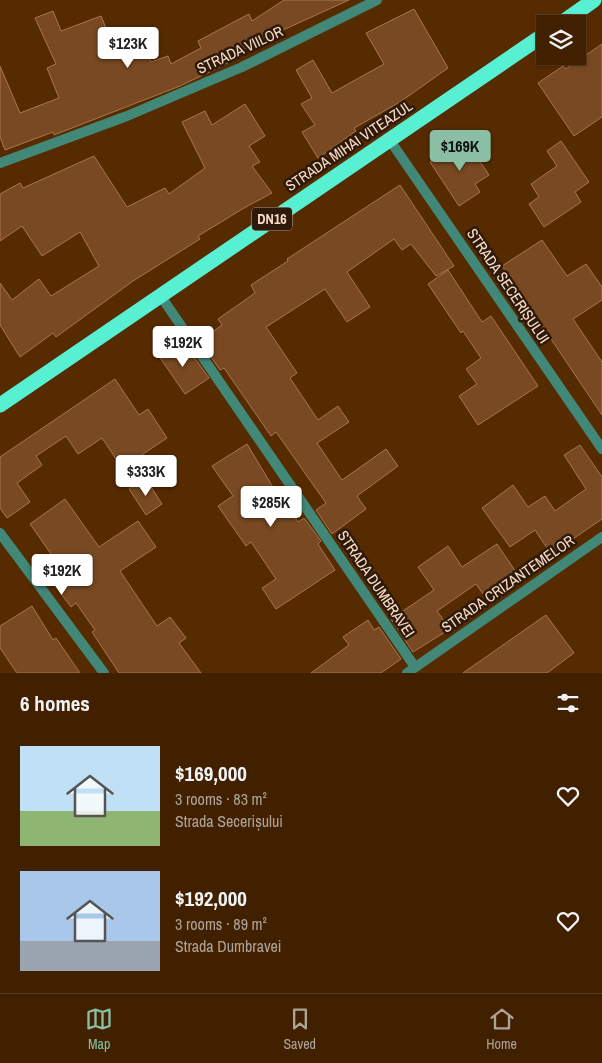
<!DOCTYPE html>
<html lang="en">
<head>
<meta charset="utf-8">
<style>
  body { margin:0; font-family:"Archivo Narrow",sans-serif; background:#4c2d0f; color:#f1f3f6; height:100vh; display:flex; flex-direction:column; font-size:19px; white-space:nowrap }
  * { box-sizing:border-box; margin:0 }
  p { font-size:16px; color:#aea399 }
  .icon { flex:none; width:28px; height:28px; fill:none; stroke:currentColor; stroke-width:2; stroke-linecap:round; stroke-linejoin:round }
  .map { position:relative; height:673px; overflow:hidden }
  .panel { display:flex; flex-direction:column; background:#412000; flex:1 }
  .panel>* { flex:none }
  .buttons { position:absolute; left:536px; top:15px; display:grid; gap:10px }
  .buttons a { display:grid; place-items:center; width:50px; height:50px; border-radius:0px; background:#412000; box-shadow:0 1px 4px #0004,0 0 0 1px #5a3e22; font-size:25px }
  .price { position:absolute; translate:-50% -42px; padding:0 11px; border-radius:5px; background:#fff; color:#222; font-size:16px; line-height:32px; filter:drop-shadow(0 1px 2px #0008) }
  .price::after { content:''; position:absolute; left:50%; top:30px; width:15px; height:11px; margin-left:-8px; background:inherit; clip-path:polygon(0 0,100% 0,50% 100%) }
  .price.on { background:#8abfa5; color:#111 }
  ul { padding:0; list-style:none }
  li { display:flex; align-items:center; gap:15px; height:125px; padding:0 20px }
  li span { display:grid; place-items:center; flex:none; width:140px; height:100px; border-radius:0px; color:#555 }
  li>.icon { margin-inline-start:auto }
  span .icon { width:60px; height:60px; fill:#fffc; stroke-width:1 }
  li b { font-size:21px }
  h2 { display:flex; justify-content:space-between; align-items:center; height:60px; padding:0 20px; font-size:21px }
  .dock { display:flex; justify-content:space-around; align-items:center; height:70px; border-top:1px solid #5a3e22; background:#412000; font-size:14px; color:#aea399 }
  .dock a { display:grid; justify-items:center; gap:2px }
  .dock .on { color:#8abfa5 }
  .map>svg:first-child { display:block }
  .building { fill:#784922; stroke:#a97650 }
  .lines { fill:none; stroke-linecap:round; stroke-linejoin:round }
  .street { stroke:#418879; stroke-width:10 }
  .highway { stroke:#58f0d3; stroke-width:15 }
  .labels { text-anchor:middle; stroke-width:5; stroke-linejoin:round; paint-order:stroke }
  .shield { fill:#2e1a0a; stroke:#bca290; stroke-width:1 }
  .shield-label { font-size:14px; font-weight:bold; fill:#f9ddc9 }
  .street-label { font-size:15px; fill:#f9ddc9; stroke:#2e1a0a }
</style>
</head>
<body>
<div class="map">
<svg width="602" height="673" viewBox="0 0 602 673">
  <rect width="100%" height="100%" fill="#572b00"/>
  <g class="building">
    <polygon points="284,0 349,0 261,40 226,59 228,63 180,86 54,135 53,132 5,150 0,137 0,66 20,113 59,98 47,68 56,64 35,18 53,11 61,31 101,16 111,40 139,29 151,62 168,56 171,64 201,48 198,41 249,14 252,21"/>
    <polygon points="414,9 448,68 400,102 354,128 356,131 318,158 302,132 315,125 301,104 312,98 296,70 313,60 332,93 384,64 366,33"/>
    <polygon points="602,44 602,117 574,136 538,83 563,66 566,69"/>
    <polygon points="245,104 265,136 249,146 260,162 252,166 272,193 244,208 198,236 200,239 133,281 56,337 53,333 20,357 0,325 0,283 12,300 39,279 51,296 99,266 80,232 42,256 22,226 0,241 0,194 20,183 23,188 94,156 127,207 165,188 169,194 205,168 182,122 205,111 212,125"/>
    <polygon points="465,139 489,175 475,184 480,192 459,206 430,162"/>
    <polygon points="561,141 589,182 575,192 581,202 544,227 529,204 539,197 531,184 557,166 547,151"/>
    <polygon points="400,185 454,266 436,276 411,244 402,250 394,239 347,272 370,307 347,322 325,289 266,327 297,373 290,378 318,420 338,406 349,422 317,443 342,480 386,449 398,466 357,496 366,509 332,534 316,510 326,503 276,432 271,436 224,368 220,370 200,341 222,325 218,319 255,293 251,285 288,261 287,259"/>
    <polygon points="542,240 567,276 586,264 602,287 602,300 573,319 602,362 602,415 502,266"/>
    <polygon points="448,270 482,322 491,316 538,386 478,425 459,396 477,384 466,369 481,358 463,331 461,333 428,284"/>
    <polygon points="171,342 180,354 188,349 209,378 185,394 156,352"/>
    <polygon points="115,379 139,415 148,409 167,438 122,468 102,438 78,454 66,436 36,456 42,465 17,483 30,502 7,518 0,508 0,457"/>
    <polygon points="247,444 280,499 282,498 298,522 304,518 321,541 318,544 335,570 276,609 262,588 276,579 251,542 246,546 218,506 233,496 212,466"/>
    <polygon points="580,445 602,477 602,519 551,554 535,530 510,547 482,508 513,485 528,507 545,496 555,511 586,489 564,455"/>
    <polygon points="146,479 162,504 146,515 129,489"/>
    <polygon points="65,499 99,547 138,521 156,547 120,571 157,626 170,617 186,638 179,643 201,673 119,673 92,632 95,630 76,603 71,607 51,580 63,571 30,524"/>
    <polygon points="497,544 518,575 486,598 476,584 437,611 450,629 413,652 391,619 434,590 418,567 448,546 462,567"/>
    <polygon points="32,606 53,640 56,638 80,673 17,673 0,648 0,626"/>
    <polygon points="546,615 574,653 547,673 463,673"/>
    <polygon points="368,620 374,630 379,627 401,659 381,673 311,673 349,645 343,637"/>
  </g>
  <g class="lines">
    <g class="street">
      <polyline points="389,139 602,449"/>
      <polyline points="0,163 127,116 242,67 377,0"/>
      <polyline points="160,295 415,667"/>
      <polyline points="0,533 104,673"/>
      <polyline points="407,673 602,537"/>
    </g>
    <g class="highway">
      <polyline points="560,24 594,0"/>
      <polyline points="0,405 545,34"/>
    </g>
  </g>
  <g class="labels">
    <rect class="shield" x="252" y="207.5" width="40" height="23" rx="4"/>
    <g class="shield-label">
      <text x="272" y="224">DN16</text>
    </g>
    <g class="street-label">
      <text transform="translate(240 50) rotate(-25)" y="5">STRADA VIILOR</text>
      <text transform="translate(349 146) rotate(-34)" y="5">STRADA MIHAI VITEAZUL</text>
      <text transform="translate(508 286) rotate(56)" y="5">STRADA SECERIȘULUI</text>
      <text transform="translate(376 584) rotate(56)" y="5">STRADA DUMBRAVEI</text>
      <text transform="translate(508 584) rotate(-35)" y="5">STRADA CRIZANTEMELOR</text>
    </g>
  </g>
</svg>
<div class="buttons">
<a><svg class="icon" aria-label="layers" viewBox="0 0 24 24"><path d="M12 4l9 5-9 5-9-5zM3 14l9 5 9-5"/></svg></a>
</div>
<b class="price" style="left:128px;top:69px">$123K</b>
<b class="price on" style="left:460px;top:172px">$169K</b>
<b class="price" style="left:183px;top:368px">$192K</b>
<b class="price" style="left:146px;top:497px">$333K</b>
<b class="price" style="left:271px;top:528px">$285K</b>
<b class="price" style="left:62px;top:596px">$192K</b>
</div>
<section class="panel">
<h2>6 homes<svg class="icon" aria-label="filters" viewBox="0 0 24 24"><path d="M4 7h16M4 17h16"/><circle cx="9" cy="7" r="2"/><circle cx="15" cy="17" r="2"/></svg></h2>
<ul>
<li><span style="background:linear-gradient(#bfe0f5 65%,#8fb573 0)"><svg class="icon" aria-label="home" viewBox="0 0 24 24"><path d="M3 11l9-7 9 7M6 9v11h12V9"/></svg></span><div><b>$169,000</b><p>3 rooms · 83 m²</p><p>Strada Secerișului</p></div><svg class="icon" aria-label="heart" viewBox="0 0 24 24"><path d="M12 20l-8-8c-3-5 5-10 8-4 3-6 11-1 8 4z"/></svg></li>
<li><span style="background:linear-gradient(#a9c7e8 70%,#9aa5b1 0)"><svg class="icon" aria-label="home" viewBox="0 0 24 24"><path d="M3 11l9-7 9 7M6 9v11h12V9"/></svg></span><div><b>$192,000</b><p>3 rooms · 89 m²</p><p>Strada Dumbravei</p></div><svg class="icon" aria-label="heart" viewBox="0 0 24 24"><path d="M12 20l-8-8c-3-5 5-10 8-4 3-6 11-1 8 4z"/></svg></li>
</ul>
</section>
<nav class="dock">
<a class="on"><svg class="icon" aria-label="map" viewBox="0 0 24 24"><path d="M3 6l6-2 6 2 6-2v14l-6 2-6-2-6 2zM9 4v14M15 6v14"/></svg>Map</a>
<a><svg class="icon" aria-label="saved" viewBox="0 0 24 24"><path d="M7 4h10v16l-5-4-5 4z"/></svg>Saved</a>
<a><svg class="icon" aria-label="home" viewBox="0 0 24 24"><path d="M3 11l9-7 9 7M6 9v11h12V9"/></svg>Home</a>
</nav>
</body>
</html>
